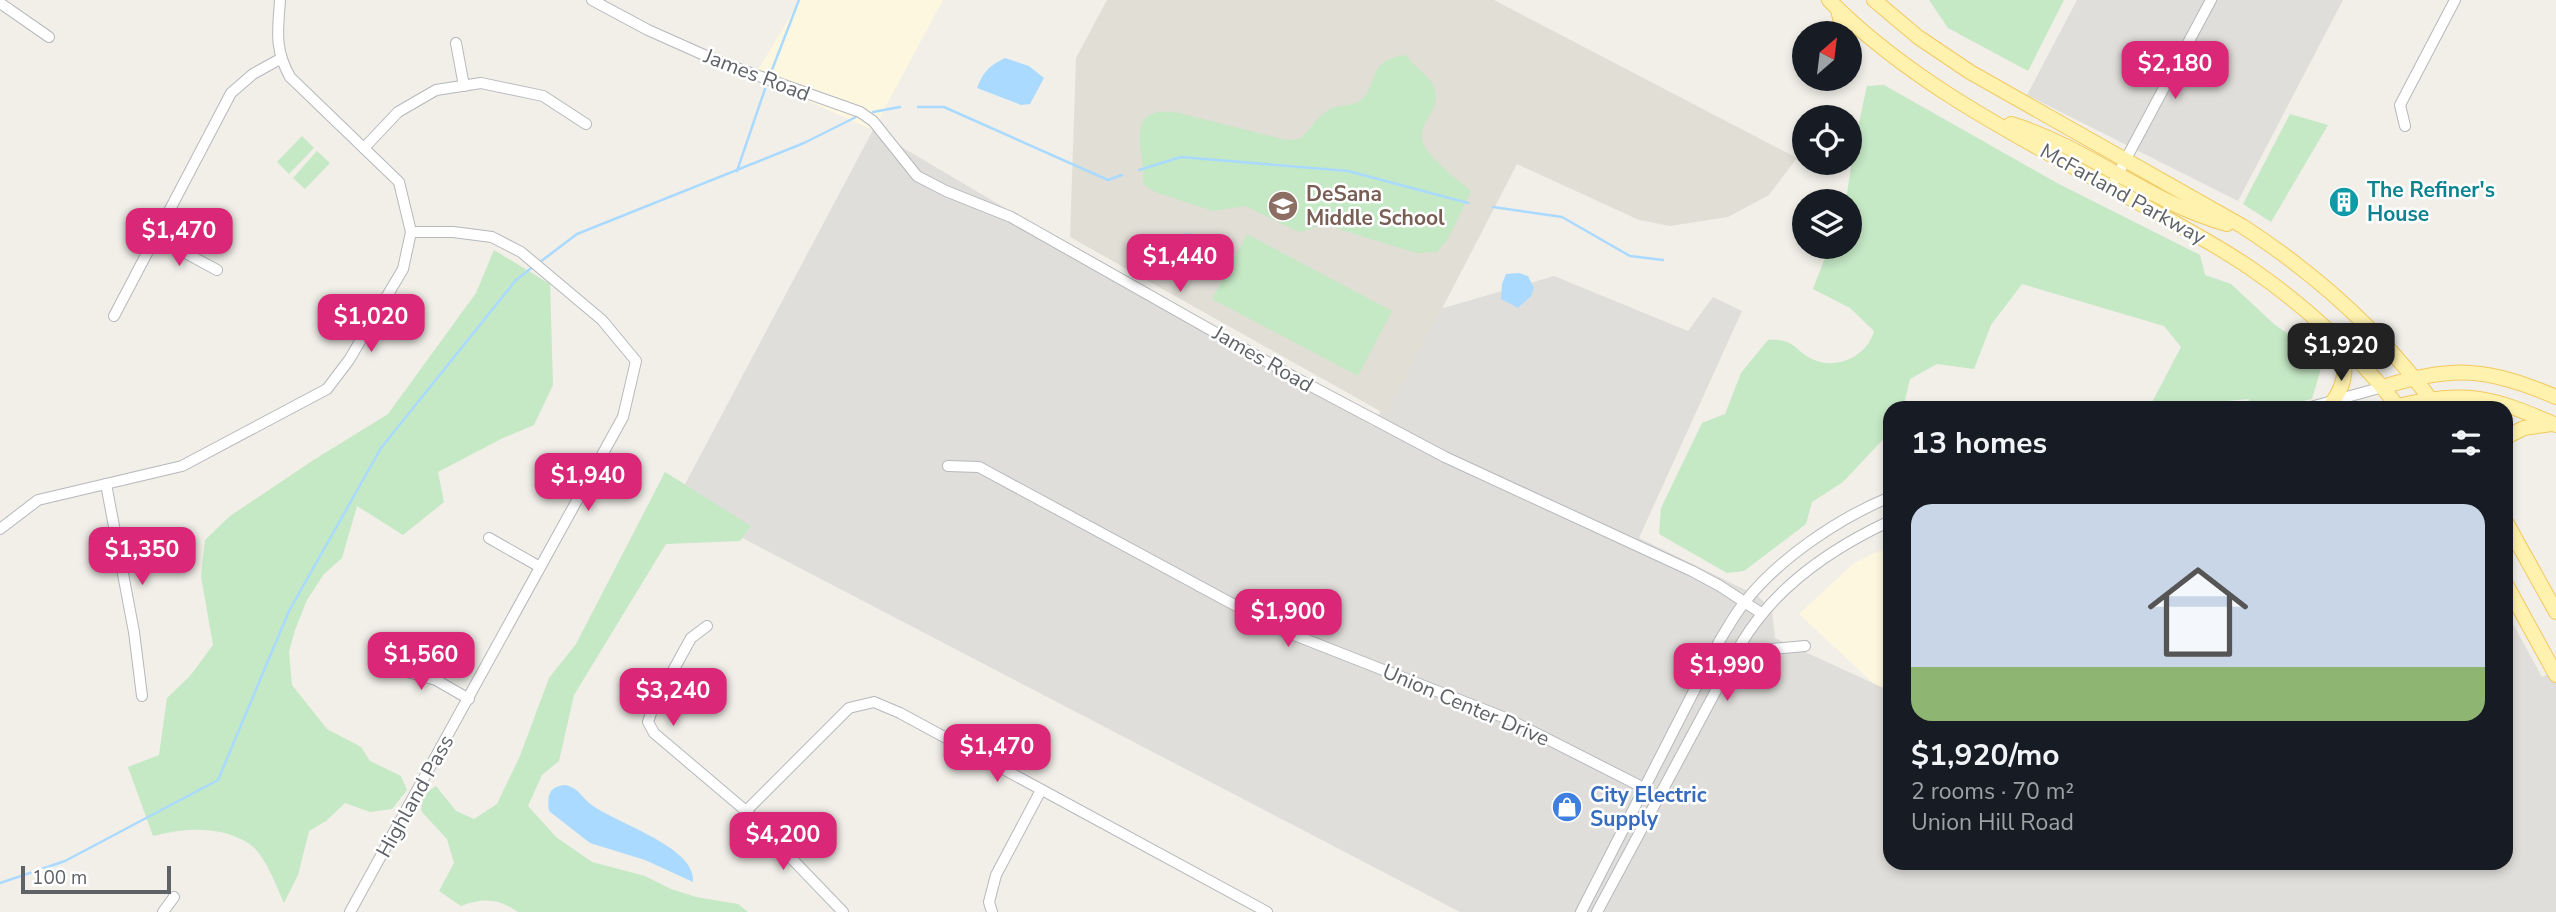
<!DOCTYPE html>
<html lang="en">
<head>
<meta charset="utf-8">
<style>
  body { margin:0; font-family:"Nunito Sans",sans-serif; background:#20242c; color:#f1f3f6; height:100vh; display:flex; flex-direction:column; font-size:26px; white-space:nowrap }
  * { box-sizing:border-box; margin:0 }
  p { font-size:23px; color:#9ea1a6 }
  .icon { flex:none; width:38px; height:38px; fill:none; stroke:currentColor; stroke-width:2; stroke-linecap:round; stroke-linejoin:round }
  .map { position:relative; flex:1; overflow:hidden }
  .details { position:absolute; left:1883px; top:401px; width:630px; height:469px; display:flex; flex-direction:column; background:#171b24; border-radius:21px; box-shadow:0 4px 10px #0003 }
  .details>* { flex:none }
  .needle { width:46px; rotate:28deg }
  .tools { position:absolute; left:1792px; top:21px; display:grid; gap:14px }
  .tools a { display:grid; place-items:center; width:70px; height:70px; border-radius:50%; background:#171b24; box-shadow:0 4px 10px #0003; font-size:35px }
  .scale { position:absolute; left:21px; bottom:18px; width:150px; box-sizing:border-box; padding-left:7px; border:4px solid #5f6368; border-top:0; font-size:19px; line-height:24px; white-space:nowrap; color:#5f6368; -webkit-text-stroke:5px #fff; paint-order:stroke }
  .price { position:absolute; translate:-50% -60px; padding:0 16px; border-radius:14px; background:#db2777; color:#fff; font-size:23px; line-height:46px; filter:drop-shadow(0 2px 4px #0008) }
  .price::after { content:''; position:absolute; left:50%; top:42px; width:21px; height:16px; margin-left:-10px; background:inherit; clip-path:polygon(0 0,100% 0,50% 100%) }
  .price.on { background:#222; color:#fff }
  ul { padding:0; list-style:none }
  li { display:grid; align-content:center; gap:14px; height:371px; padding:0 28px }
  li+li { border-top:2px solid #363941 }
  li span { display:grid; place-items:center; height:217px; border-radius:21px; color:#555 }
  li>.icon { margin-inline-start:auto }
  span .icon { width:126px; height:126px; fill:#fffc; stroke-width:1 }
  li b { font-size:30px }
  h2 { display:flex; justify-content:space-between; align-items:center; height:84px; padding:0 28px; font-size:30px }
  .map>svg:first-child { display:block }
  .commercial { fill:#fef7e0 }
  .industrial { fill:#e0deda }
  .education { fill:#e1ded6 }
  .green { fill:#c5e8c5 }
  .water { fill:#aadaff }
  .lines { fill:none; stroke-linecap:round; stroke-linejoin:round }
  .stream { stroke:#aadaff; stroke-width:2.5 }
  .minor-casing { stroke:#b5b8bc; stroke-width:12 }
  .major-casing { stroke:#f2c960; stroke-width:16 }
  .minor { stroke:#fff; stroke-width:10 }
  .major { stroke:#fff2af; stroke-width:14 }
  .labels { text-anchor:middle; stroke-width:5; stroke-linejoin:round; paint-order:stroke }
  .street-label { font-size:21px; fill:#5f6368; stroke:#fff }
  .culture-label { font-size:21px; font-weight:bold; fill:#0d838f; stroke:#fff; text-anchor:start }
  .education-label { font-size:21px; font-weight:bold; fill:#785e54; stroke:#fff; text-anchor:start }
  .shop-label { font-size:21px; font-weight:bold; fill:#366cbe; stroke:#fff; text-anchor:start }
</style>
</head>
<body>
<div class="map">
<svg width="2556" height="912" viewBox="0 0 2556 912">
  <rect width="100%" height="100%" fill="#f1efe8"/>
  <g class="commercial">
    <polygon points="800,0 943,0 873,130 754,77"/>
    <polygon points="1890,546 1890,691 1873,683 1799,614 1854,563"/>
  </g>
  <g class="industrial">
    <polygon points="2077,0 2343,0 2238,201 2027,95"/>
    <polygon points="873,130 1373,426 1433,311 1554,276 1688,331 1713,297 1742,311 1639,538 1758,596 1772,610 1775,638 1890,691 1890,863 2273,863 2285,869 2291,863 2506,863 2506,611 2542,677 2556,670 2556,912 1460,912 675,503"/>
  </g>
  <polygon class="education" points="1107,0 1494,0 1797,158 1769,195 1728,217 1670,226 1639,220 1517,164 1387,415 1070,237 1076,58"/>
  <g class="green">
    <polygon points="1929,0 2064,0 2028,71 1948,28"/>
    <path d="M1406,55C1413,66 1426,73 1432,83C1446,107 1418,121 1422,140C1425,155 1459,181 1471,191L1448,239L1437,252L1416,253L1319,223L1311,229L1299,232L1245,206L1213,211L1155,192L1143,184C1146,152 1121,106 1175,112L1286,140L1300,139C1309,131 1316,118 1327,111C1336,104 1349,107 1358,102C1380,90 1363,60 1406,55Z"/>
    <path d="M1884,85L2057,183L2200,255L2205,275L2231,284L2275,325L2309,348L2322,365L2312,399L2272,408H2248L2249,399L2149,408L2181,347L2164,326L2022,284L1991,325L1974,369L1937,364L1910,379L1903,408H1890V432L1843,482L1812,502L1806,524L1744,571L1727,573L1659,534L1661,508L1702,423L1725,414L1741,373L1768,340C1798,338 1795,354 1817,361C1841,369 1868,354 1874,331L1850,308L1813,289L1829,247H1850V201H1846L1854,146L1867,86Z"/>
    <polygon points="2290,114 2328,125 2271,222 2243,204"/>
    <polygon points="302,136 314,148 289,174 277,162"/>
    <polygon points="317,151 330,163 305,189 293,178"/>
    <polygon points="1247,234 1392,311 1358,376 1212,299"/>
    <path d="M494,250L550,284L553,385L534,425L503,438L438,472L444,502L403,535L357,506L342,558L324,574L307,600L295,630L289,652L292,685L327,729L361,747L370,761L401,776L407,790L392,809L370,812L345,803L326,821L309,831L298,875L284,903C277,887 264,852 248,843C220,825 183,828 153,836L128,767L159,755L167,698L190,676L213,645L201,576L205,540L230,516L312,461L388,414L476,293Z"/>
    <path d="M665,472L751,526L740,541L666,544L574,695L559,761L542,775L528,806L556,837L592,862L645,876L671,889L696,897L738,904L748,912H518C498,898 483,898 461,906L439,891L454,863L447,839L421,811L423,795L436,786L456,811L474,819L497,804L520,756L549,678L576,644Z"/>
  </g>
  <g class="water">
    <path d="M1005,58L1029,66L1044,78L1030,104L1021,105L977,88C983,72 989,66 1005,58Z"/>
    <path d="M1191,233L1194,238L1200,239L1204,236L1210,243L1197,260C1179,261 1160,249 1148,238Z"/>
    <polygon points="1519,273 1528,276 1534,288 1531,296 1518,308 1501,299 1502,284 1506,274"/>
    <path d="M566,785C578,789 579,793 587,801C607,821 697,845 693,882L645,860L590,843L549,811C547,795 549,786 566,785Z"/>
  </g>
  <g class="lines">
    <g class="stream">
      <polyline points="770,75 799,0"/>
      <polyline points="918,107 944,107 1108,180 1122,175"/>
      <polyline points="873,112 900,107"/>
      <polyline points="1139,170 1181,157 1348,171 1468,203"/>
      <polyline points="737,171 765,89"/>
      <polyline points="1493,207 1562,217 1630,256 1663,260"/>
      <polyline points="540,262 577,234 804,143 860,115"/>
      <polyline points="0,883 65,861 218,780 289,611 381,448 516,280 534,266"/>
    </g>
    <g class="minor-casing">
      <g id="minor">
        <polyline points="592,0 648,30 722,63 860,112 873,121 917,176 946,191 1011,217 1294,377 1445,457 1692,571 1720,586 1761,613"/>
        <polyline points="0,3 49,37"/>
        <polyline points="456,43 464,86"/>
        <polyline points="2405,126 2400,105 2455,0"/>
        <polyline points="364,148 398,112 436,90 481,83 543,96 586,124"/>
        <polyline points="2111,187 2211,0"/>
        <polyline points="156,237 217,270"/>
        <polyline points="114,316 231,93 253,74 280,59"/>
        <polyline points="2307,408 2383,387"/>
        <polyline points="948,466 979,467 1279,629 1508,719 1644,788"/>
        <polyline points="106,484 134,632 142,696"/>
        <path d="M0,529L38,500L182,466L327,389L349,360L403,269L411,232L399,182L290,77C274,48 278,31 280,0"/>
        <polyline points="489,538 540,567"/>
        <polyline points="707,626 691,638 653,707 648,722 654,733 746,811 843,912"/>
        <polyline points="382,665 436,680 469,699"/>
        <polyline points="1726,675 1763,650 1805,646"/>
        <polyline points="746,811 849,708 874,702 900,713 1267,912"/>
        <polyline points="163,912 174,897"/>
        <polyline points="350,912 623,417 636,361 602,320 521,252 492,237 453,232 411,232"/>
        <polyline points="992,912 989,902 996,875 1041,790"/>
        <path d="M1581,912L1720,640C1728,627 1735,614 1744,603C1778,559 1839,518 1890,497"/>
        <path d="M1597,912L1741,644C1774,588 1832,548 1890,521"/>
      </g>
    </g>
    <g class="major-casing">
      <g id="major">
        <path d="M1829,0C1921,93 2044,149 2157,213C2190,231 2223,249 2253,270C2308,308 2358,355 2399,408"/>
        <path d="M1874,0L1918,37L1970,72L2242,226C2318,275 2384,335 2437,408"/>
        <polyline points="1838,10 1844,33"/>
        <path d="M2011,124C2088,147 2149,203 2227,224"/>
        <path d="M2383,387C2454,365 2488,368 2556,397"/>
        <path d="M2332,403C2347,382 2347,366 2340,342"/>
        <path d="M2398,406C2467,390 2492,397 2556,425"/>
        <polyline points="2506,437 2524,428 2551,424"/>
        <polyline points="2506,522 2556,612"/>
        <polyline points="2506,584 2556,675"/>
      </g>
    </g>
    <use href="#minor" class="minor"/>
    <use href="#major" class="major"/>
  </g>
  <defs>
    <g id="building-disc" transform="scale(1.575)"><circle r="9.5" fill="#0f9aa8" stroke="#fff"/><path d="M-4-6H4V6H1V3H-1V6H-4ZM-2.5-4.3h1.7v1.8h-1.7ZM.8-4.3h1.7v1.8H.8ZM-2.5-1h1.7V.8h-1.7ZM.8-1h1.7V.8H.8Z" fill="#fff"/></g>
    <g id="school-disc" transform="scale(1.575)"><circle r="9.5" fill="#8d6e63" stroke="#fff"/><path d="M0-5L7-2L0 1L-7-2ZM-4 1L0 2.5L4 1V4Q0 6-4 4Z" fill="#fff"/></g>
    <g id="shop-disc" transform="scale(1.575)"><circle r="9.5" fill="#3f7fe0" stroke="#fff"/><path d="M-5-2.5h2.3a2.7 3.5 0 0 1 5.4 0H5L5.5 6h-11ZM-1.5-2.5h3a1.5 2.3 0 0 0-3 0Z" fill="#fff"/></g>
  </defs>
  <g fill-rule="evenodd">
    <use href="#building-disc" x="2344" y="202"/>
    <use href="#school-disc" x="1283" y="206"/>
    <use href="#shop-disc" x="1567" y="807"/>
  </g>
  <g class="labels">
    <g class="street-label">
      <text transform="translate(757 75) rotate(21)" y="7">James Road</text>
      <text transform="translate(2123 194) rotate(29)" y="7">McFarland Parkway</text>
      <text transform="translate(1263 359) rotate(30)" y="7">James Road</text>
      <text transform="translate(1466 705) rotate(23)" y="7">Union Center Drive</text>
      <text transform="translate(415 796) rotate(-61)" y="7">Highland Pass</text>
    </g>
    <g class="culture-label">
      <text x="2367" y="197">The Refiner's<tspan x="2367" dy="24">House</tspan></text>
    </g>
    <g class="education-label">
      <text x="1306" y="201">DeSana<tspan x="1306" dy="24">Middle School</tspan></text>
    </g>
    <g class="shop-label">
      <text x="1590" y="802">City Electric<tspan x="1590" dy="24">Supply</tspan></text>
    </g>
  </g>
</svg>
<div class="tools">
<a><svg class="needle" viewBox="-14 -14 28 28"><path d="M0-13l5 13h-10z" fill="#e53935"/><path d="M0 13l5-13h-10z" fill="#9ea1a6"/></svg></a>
<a><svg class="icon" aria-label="locate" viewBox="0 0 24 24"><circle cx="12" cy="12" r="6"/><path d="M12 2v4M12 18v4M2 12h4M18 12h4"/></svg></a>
<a><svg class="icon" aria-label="layers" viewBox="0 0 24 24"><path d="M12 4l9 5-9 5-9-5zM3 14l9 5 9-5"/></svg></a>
</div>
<div class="scale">100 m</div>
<b class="price" style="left:2175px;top:101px">$2,180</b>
<b class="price" style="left:179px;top:268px">$1,470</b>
<b class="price" style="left:1180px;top:294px">$1,440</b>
<b class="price" style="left:371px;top:354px">$1,020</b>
<b class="price on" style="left:2341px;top:383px">$1,920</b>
<b class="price" style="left:588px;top:513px">$1,940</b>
<b class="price" style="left:142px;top:587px">$1,350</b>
<b class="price" style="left:1288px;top:649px">$1,900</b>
<b class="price" style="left:421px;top:692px">$1,560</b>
<b class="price" style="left:1727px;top:703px">$1,990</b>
<b class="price" style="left:673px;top:728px">$3,240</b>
<b class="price" style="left:997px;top:784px">$1,470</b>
<b class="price" style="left:783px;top:872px">$4,200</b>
<section class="details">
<h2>13 homes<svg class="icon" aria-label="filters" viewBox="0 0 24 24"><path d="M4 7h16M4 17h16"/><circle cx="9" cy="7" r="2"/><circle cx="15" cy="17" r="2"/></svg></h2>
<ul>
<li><span style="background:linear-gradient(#c9d6e8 75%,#8fb573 0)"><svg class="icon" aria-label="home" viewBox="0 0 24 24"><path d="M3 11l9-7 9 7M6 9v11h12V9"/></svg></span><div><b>$1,920/mo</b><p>2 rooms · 70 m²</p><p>Union Hill Road</p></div></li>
</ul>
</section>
</div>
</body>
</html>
